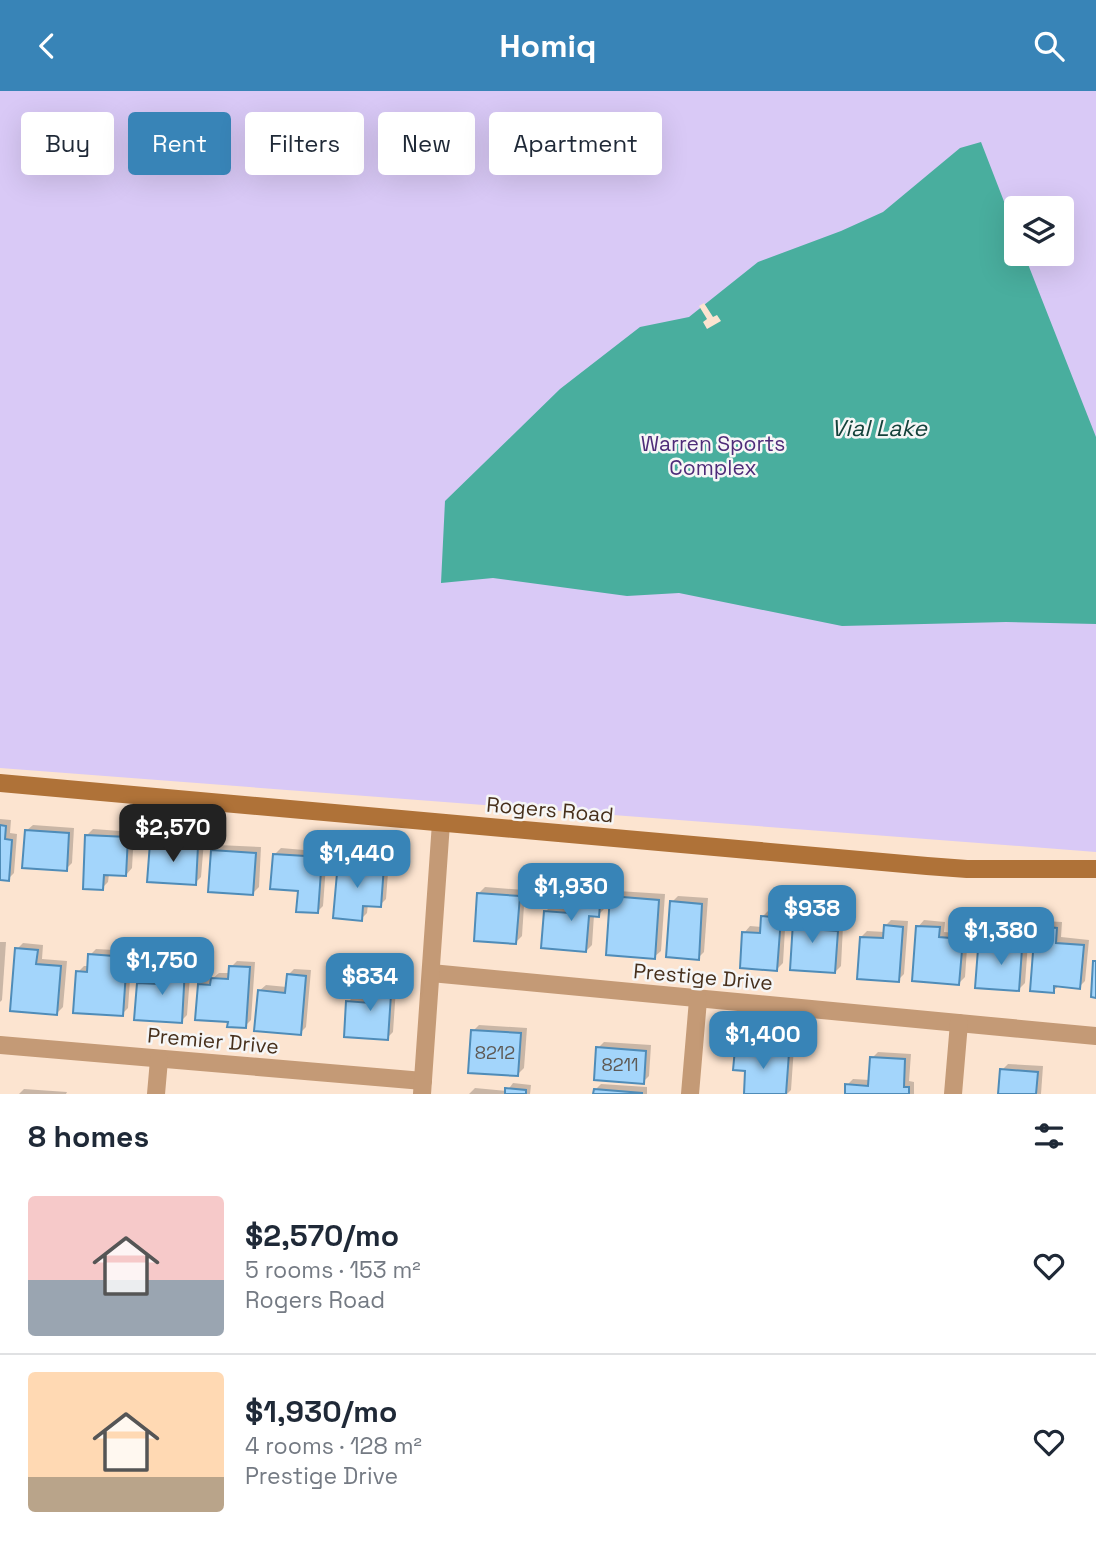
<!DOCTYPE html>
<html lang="en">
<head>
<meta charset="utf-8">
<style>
  body { margin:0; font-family:"Space Grotesk",sans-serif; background:#f6f6f7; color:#1f2937; height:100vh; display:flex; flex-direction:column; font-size:26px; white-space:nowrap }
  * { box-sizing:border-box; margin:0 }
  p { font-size:23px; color:#747a83 }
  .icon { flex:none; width:38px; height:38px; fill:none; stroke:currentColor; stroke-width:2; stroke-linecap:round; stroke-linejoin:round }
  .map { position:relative; height:1003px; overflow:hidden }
  .drawer { display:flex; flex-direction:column; background:#fff; flex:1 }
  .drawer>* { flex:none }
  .hud { position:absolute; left:21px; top:21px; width:700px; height:63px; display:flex; gap:14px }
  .buttons { position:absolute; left:1004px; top:105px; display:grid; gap:14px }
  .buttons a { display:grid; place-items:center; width:70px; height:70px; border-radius:7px; background:#fff; box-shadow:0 7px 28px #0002; font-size:35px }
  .price { position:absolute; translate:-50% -60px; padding:0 16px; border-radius:14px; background:#3884b7; color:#fff; font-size:23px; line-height:46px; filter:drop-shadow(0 2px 4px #0008) }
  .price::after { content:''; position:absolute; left:50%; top:42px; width:21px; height:16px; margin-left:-10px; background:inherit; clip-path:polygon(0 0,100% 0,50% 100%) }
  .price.current { background:#222; color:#fff }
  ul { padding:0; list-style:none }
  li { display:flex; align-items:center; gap:21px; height:175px; padding:0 28px }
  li+li { border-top:2px solid #e0e1e3 }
  li span { display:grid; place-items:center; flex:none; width:196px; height:140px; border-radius:7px; color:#555 }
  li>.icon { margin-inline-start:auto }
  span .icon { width:84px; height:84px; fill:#fffc; stroke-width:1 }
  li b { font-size:30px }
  h2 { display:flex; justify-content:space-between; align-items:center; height:84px; padding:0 28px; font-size:30px }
  .pill { padding:0 24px; border-radius:7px; background:#fff; box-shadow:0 7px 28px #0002; font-size:24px; line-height:63px }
  .pill.current { background:#3884b7; color:#fff }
  header { display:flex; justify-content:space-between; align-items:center; height:91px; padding:0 28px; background:#3884b7; color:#fff; font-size:32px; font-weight:600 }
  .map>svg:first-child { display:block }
  .green { fill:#d9c9f6; fill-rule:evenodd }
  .water { fill:#49ae9e }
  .pier { fill:#fce4d0 }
  .shadow { fill:#0003 }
  .building { fill:#a3d5fb; stroke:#4f8cb8; stroke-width:2 }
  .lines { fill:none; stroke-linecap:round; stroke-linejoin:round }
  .street { stroke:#c49a76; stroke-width:18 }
  .secondary { stroke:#af7238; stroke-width:18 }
  .labels { text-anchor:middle; stroke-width:5; stroke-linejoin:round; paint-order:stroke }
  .number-label { font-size:18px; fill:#5e5954 }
  .park-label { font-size:21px; fill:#4e2c79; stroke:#f6f6f6 }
  .street-label { font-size:21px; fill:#47301c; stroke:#f6f6f6 }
  .water-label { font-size:23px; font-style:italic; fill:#15423b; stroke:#f6f6f6 }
</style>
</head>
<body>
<header><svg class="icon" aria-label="back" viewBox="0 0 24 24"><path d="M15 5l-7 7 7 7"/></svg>Homiq<svg class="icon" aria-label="search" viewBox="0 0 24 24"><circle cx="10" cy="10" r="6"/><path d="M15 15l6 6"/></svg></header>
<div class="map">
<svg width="1096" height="1003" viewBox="0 0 1096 1003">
  <rect width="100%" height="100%" fill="#fce4d0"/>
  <path class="green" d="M0,0H1096V761L0,677ZM1017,117H1062V163H1017Z"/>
  <polygon class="water" points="981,51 1017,144 1017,163 1024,163 1096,346 1096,533 1006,531 842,535 679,502 627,505 493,487 441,492 445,410 560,298 640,236 689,226 758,171 841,140 883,121 960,57"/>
  <polygon class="pier" points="704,212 713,226 717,224 721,230 707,238 703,231 707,228 699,215"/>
  <g class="shadow">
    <polygon points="0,728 11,729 10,742 17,743 14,782 8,788 0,788"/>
    <polygon points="33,734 74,737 72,772 66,778 26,740"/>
    <polygon points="93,738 134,741 132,777 126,784 109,783 108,791 102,797 87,744"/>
    <polygon points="158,747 204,750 201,786 195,792 152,753"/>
    <polygon points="218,754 261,756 259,796 253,802 212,760"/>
    <polygon points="281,757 327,761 323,815 317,821 275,763"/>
    <polygon points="346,766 389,769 386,808 380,814 368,813 367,822 361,828 340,772"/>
    <polygon points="579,794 607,796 604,818 598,824 594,824 592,854 586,860 546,820 552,814 572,816 573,800"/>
    <polygon points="485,796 525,799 522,845 516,851 479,802"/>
    <polygon points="618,800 665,803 661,860 654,866 612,806"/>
    <polygon points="678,805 708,807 704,861 698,867 672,811"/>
    <polygon points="802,810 817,811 816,833 843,835 841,875 835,881 796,816"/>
    <polygon points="768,820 786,821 783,872 777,878 744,842 750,835 762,836 762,826"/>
    <polygon points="891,829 908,830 904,883 898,889 861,846 867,840 885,841 885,835"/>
    <polygon points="924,829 945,831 944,841 968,843 965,886 959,892 918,836"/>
    <polygon points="1043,830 1062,831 1061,846 1089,849 1085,890 1079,896 1060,894 1053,900 1037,836"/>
    <polygon points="1016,838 1029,839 1025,892 1019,898 980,859 986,852 1009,854 1010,844"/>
    <polygon points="0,851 6,851 2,909 0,911"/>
    <polygon points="23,852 43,854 42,868 67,870 63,916 57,922 17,858"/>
    <polygon points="96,858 132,860 128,917 122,923 78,881 84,875 89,875 90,864"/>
    <polygon points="166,870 191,872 187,924 181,930 139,892 145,886 159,887 159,876"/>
    <polygon points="237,870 255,871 251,929 245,935 230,929 199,894 205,888 212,888 219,882 230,882 231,876"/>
    <polygon points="294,878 311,879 306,936 300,942 259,900 266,894 287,896 288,884"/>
    <polygon points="380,882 397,883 393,941 387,947 348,911 354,905 372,906 374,888"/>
    <polygon points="479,934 527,937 524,977 518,983 473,940"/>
    <polygon points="604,951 651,954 649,985 643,991 598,957"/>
    <polygon points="742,953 794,956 791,999 787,1003 756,1003 747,978 736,959"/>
    <polygon points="878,961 911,963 909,990 914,991 914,1003 846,1003 847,994 853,988 870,989 872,967"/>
    <polygon points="1008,973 1043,975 1041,1003 1000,1003 1002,979"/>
    <polygon points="513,992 531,994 530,1003 469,1003 475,997 507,1000"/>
    <polygon points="601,993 647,996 647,1003 595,1003 595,999"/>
    <polygon points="24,998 67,1001 66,1003 19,1003"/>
  </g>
  <g class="building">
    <polygon points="0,734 6,735 5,748 12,749 9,790 0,789"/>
    <polygon points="25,739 69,742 67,780 22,777"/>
    <polygon points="85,744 128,746 126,785 104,784 103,799 83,798"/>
    <polygon points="150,752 198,755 196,794 147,791"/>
    <polygon points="211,759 256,762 253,804 208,801"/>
    <polygon points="273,763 322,766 318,822 296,821 298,800 270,798"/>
    <polygon points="338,771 384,775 381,816 363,815 362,830 333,827"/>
    <polygon points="572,799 601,801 599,826 589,825 586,861 541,857 544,820 569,822"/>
    <polygon points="477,802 520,805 516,853 474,850"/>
    <polygon points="610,805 659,809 655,868 606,864"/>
    <polygon points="670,810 702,813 699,869 666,866"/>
    <polygon points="794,815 812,817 810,838 838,840 835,882 790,879"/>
    <polygon points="761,825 781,827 777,880 740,877 742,841 760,842"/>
    <polygon points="884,834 903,836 899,891 857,888 860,846 883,847"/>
    <polygon points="916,835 940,836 939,846 963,848 959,894 912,890"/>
    <polygon points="1035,835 1057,837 1056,852 1084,854 1080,898 1054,895 1054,902 1030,900"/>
    <polygon points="1008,843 1023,844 1019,900 975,897 978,858 1007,860"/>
    <polygon points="15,857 38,859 36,873 61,875 57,924 10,920"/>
    <polygon points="88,863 127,866 123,925 73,922 76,880 87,881"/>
    <polygon points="1093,870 1096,870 1096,907 1091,906"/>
    <polygon points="158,875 185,877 182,932 134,929 137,892 157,893"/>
    <polygon points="229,875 250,876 246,937 227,936 228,931 195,929 198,893 210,894 211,887 228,888"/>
    <polygon points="287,883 306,885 301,944 254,940 258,899 285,902"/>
    <polygon points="372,887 392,888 388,949 344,946 346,910 370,912"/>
    <polygon points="471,939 521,942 518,985 468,982"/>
    <polygon points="596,956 646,960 644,993 594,989"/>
    <polygon points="735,958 789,962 786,1003 744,1003 745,980 733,979"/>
    <polygon points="870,966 905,968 904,996 909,996 909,1003 845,1003 845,993 868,995"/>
    <polygon points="1000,978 1038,981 1036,1003 998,1003"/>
    <polygon points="505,997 526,999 526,1003 505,1003"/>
    <polygon points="594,998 642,1002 642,1003 593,1003"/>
  </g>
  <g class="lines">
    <g class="street">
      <polyline points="431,882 1096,945"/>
      <polyline points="0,954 423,990"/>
      <polyline points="156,1003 159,969"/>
      <polyline points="422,1003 441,732"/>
      <polyline points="690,1003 698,909"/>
      <polyline points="953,1003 959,932"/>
    </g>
    <polyline class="secondary" points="0,692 927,775 967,778 1096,778"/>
  </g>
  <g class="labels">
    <g class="number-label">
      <text x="495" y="968">8212</text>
      <text x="620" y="980">8211</text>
    </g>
    <g class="park-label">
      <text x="713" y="360">Warren Sports<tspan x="713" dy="24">Complex</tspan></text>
    </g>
    <g class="street-label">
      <text transform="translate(550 719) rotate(5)" y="7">Rogers Road</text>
      <text transform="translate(703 886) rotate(5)" y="7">Prestige Drive</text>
      <text transform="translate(213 950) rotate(5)" y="7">Premier Drive</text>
    </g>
    <g class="water-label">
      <text x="879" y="345">Vial Lake</text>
    </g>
  </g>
</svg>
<div class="buttons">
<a><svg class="icon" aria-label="layers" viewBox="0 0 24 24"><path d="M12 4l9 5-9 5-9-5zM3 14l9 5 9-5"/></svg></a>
</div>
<b class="price current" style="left:173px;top:773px">$2,570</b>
<b class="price" style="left:357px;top:799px">$1,440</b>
<b class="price" style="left:571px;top:832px">$1,930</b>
<b class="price" style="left:812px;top:854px">$938</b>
<b class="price" style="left:1001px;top:876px">$1,380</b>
<b class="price" style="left:162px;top:906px">$1,750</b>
<b class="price" style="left:370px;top:922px">$834</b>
<b class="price" style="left:763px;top:980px">$1,400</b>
<div class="hud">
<a class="pill">Buy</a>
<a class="pill current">Rent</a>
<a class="pill">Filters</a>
<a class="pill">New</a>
<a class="pill">Apartment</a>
</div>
</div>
<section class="drawer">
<h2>8 homes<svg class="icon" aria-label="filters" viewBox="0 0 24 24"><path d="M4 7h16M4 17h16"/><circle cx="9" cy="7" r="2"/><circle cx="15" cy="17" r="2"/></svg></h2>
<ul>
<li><span style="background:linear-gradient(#f6c9c9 60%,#9aa5b1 0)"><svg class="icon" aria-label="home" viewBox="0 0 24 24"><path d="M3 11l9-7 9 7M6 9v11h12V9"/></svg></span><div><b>$2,570/mo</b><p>5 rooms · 153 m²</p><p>Rogers Road</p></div><svg class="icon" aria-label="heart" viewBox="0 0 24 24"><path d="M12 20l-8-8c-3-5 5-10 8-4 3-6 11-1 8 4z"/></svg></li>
<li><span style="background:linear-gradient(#ffd9b3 75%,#b9a48a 0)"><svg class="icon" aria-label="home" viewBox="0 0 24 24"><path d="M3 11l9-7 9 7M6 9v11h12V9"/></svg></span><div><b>$1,930/mo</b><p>4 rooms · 128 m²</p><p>Prestige Drive</p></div><svg class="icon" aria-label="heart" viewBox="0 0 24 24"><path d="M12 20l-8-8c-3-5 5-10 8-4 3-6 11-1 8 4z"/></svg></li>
</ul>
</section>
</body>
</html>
